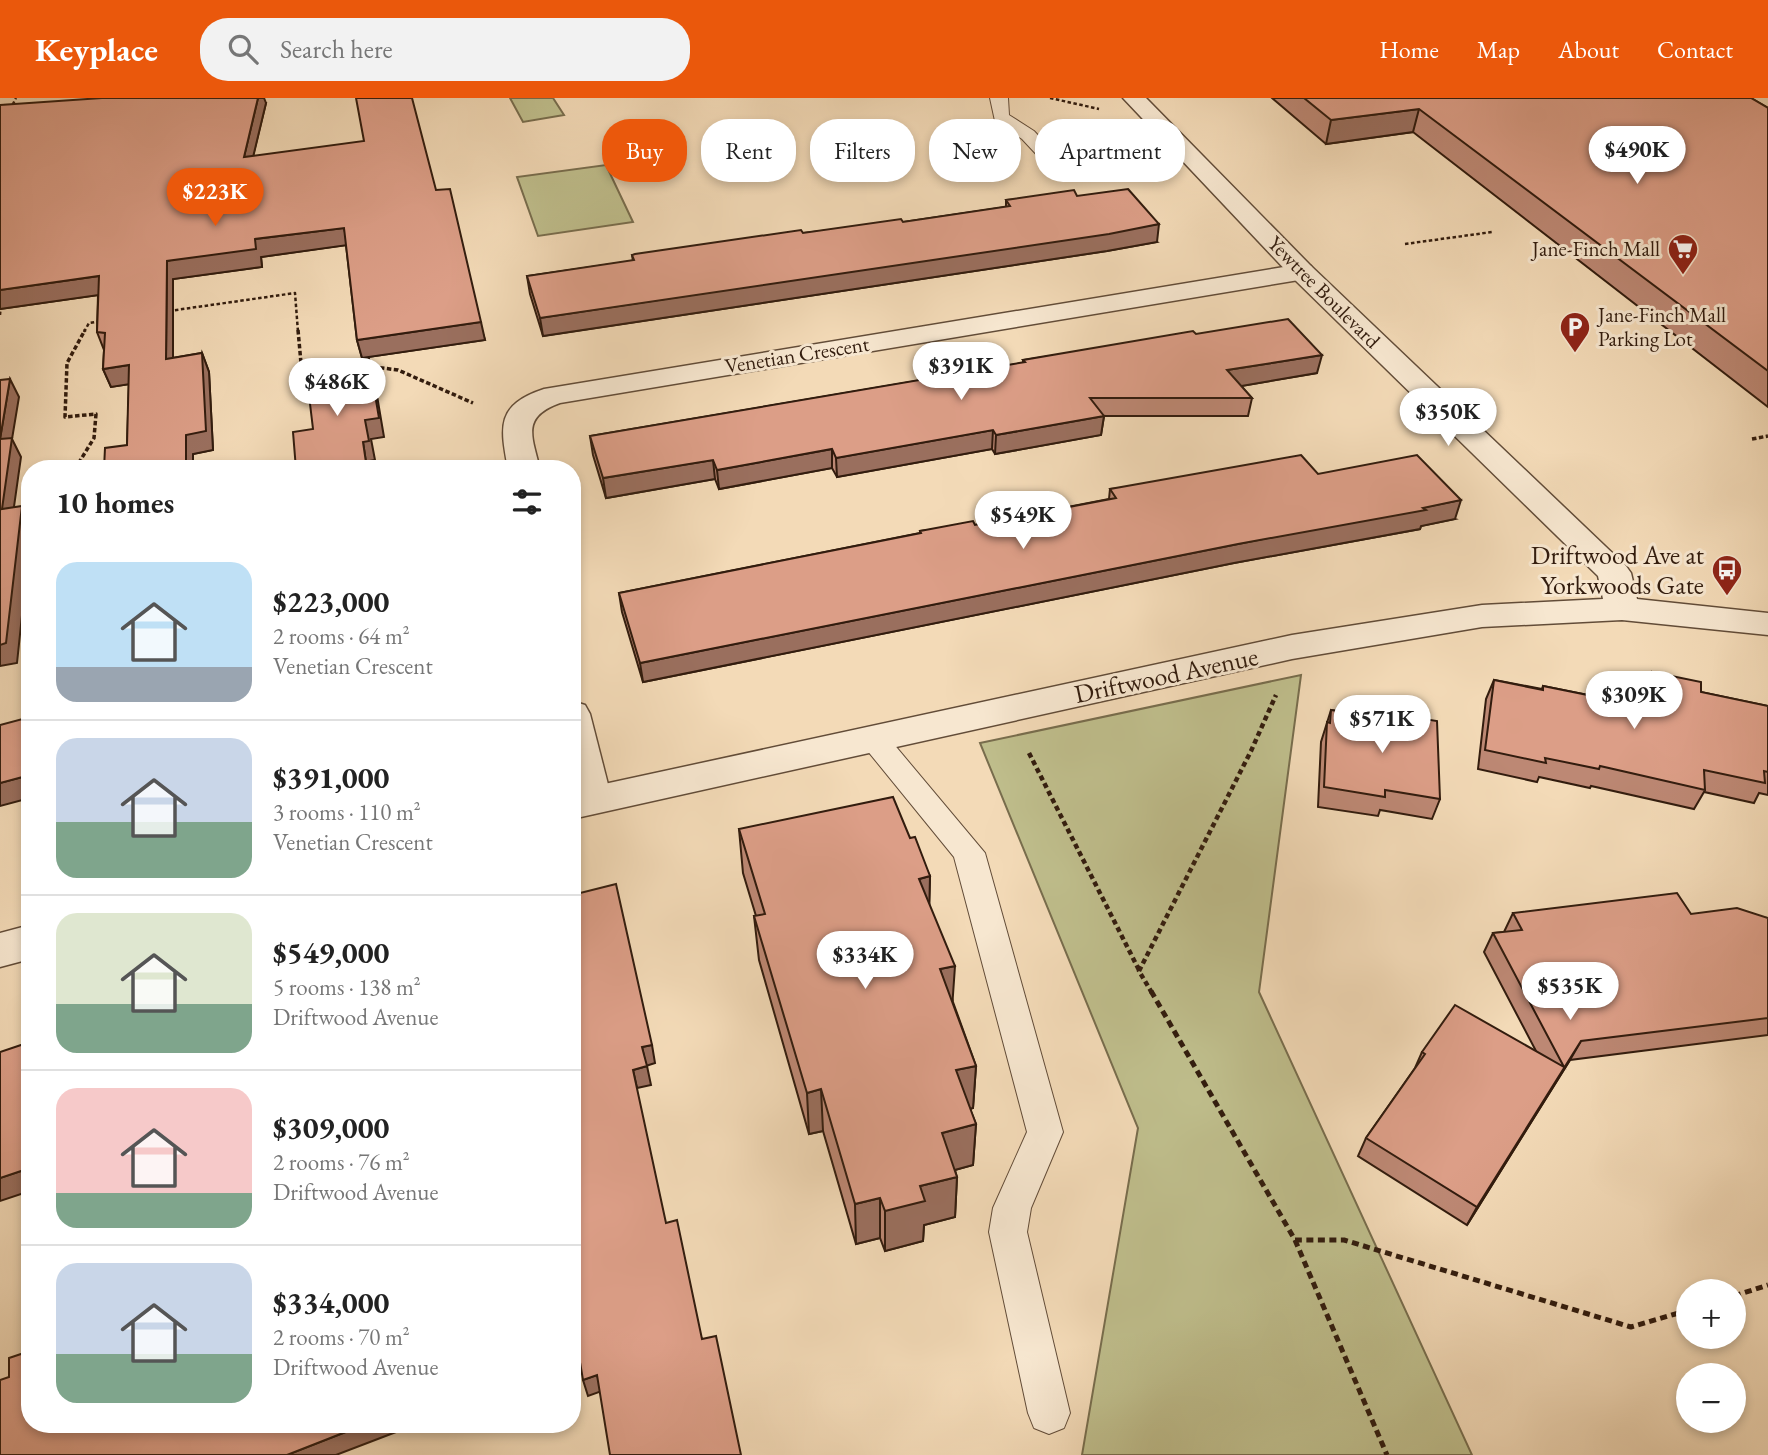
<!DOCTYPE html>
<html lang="en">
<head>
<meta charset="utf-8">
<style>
  body { margin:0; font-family:"EB Garamond",serif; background:#f2f2f2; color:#222; height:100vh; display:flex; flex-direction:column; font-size:26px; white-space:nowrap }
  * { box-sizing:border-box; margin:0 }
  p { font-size:23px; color:#767676 }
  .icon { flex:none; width:38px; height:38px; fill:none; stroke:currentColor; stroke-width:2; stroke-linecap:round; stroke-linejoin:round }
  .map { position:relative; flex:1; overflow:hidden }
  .details { position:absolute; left:21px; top:362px; width:560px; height:973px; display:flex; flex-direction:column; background:#fff; border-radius:28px; box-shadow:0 4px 10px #0003 }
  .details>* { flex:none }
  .guide { position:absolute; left:602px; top:21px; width:665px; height:63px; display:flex; gap:14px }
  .fabs { position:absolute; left:1676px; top:1181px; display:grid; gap:14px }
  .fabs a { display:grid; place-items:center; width:70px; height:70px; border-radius:50%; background:#fff; box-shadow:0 4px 10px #0003; font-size:35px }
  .price { position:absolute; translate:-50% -60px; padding:0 16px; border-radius:24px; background:#fff; color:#222; font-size:23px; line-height:46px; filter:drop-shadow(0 2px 4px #0008) }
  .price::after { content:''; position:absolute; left:50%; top:42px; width:21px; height:16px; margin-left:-10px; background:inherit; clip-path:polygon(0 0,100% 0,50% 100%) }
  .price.selected { background:#ea580c; color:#fff }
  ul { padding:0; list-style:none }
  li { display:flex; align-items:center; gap:21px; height:175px; padding:0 35px }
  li+li { border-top:2px solid #e0e0e0 }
  li span { display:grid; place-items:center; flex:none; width:196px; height:140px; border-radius:21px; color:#555 }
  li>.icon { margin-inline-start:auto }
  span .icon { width:84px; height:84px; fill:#fffc; stroke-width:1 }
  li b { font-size:30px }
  h2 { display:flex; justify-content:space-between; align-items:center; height:84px; padding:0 35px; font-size:30px }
  .pill { padding:0 24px; border-radius:28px; background:#fff; box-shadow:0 4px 10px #0003; font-size:24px; line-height:63px }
  .pill.selected { background:#ea580c; color:#fff }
  header { display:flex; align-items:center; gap:42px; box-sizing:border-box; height:98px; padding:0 35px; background:#ea580c; color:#fff }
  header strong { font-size:33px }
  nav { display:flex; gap:38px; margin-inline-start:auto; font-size:24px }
  .search { width:490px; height:63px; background:#f2f2f2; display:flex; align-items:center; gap:18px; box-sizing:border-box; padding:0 24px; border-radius:28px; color:#767676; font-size:26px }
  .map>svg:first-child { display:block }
  .green { fill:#bfbe8c; stroke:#786d4d; stroke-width:2 }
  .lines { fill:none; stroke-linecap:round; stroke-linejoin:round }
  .service-casing { stroke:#624c38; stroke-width:2 }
  .minor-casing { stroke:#624c38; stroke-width:3 }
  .tertiary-casing { stroke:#624c38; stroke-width:3 }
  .path-far3 { stroke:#321c0e; stroke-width:2.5; stroke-dasharray:3.5 2.5; stroke-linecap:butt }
  .path-far2 { stroke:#321c0e; stroke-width:3.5; stroke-dasharray:4.5 2.5; stroke-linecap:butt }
  .path-far1 { stroke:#321c0e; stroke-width:4.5; stroke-dasharray:5 3.5; stroke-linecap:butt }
  .path { stroke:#321c0e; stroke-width:5; stroke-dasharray:7 4.5; stroke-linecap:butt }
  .service { fill:#f7e7d0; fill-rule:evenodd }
  .minor { fill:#f7e7d0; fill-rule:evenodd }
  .tertiary { fill:#f7e7d0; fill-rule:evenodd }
  .wall { fill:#bd8874; stroke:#321c0e; stroke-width:2 }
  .shaded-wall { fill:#9a6f5e; stroke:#321c0e; stroke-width:2 }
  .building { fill:#dc9e87; stroke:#321c0e; stroke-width:2 }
  .labels { text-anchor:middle; stroke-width:6; stroke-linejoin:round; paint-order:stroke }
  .far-poi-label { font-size:21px; fill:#321c0e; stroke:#f7e7d0; text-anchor:end }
  .far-street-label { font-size:21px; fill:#321c0e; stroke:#f7e7d0 }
  .poi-label { font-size:26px; fill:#321c0e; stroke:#f7e7d0; text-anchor:end }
  .street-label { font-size:26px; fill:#321c0e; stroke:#f7e7d0 }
</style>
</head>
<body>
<header>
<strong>Keyplace</strong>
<div class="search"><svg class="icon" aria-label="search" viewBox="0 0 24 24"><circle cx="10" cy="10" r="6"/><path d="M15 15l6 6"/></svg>Search here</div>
<nav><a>Home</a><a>Map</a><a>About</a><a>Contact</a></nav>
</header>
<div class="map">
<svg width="1768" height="1357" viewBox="0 0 1768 1357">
  <rect width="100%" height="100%" fill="#f3dab7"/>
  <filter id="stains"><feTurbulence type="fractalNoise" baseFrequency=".00286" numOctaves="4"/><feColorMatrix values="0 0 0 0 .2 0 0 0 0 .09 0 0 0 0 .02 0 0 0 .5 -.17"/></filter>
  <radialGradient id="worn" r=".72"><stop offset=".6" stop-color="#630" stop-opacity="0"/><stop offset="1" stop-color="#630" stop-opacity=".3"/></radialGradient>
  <g class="green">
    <polygon points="510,0 553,0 564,17 523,24"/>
    <polygon points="606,67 633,124 538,138 517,79"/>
    <polygon points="1301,577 1259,894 1472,1357 1082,1357 1138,1030 980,645"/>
  </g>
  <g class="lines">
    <g class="service-casing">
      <g id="service">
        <polygon points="990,0 1008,0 1009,17 1034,33 1063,64 1066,68 1063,72 1051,72 1022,41 995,23"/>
        <polygon points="872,629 882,632 985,755 1063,1034 1031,1110 1027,1134 1070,1315 1064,1330 1049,1336 1034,1330 1028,1315 989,1134 993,1110 1027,1034 954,759 862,646 857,639 862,632"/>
      </g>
    </g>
    <g class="minor-casing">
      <g id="minor">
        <path d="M1302,166L1311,168L1315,174L1311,180L560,305C521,319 532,338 540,371H508C500,328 496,307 544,291Z"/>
        <polygon points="572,603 585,607 590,616 612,702 606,712 592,716 578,712 572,701"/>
      </g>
    </g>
    <g class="tertiary-casing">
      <g id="tertiary">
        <polygon points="1123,0 1146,0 1311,168 1626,468 1631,475 1637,501 1768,515 1768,537 1622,522 1482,529 1292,561 572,721 572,693 1292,537 1482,507 1603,501 1598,478 1293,180"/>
        <polygon points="30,827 30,861 0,869 0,835"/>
      </g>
    </g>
    <g class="path-far3">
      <polyline points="1050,0 1099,11"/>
      <polyline points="10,12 16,0"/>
      <polyline points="1405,146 1492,134"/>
      <polyline points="169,213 295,195 298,234"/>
      <polyline points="0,217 1,206"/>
      <polyline points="84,234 89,225 101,223"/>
    </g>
    <g class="path-far2">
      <polyline points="298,232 302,276 312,274"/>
      <polyline points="366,268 398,272 473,305"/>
      <polyline points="1752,341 1768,338"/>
      <polyline points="75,371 94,340 96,316 65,319 67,265 85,232"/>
    </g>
    <g class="path-far1">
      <polyline points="1029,655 1139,872"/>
      <polyline points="1152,895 1139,873 1251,653 1276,597"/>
    </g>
    <g class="path">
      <polyline points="1151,893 1295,1142 1344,1142 1631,1229 1689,1212"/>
      <polyline points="1295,1142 1387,1357"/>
      <polyline points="1734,1198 1768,1187"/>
    </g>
    <use href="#service" class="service"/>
    <use href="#minor" class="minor"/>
    <use href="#tertiary" class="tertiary"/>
  </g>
  <g class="wall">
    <polygon points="1272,0 1751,0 1768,10 1768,309 1413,34 1326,46"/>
    <polygon points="266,5 253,58 436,92 485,242 362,260 357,242 346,147 261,159 262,169 173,181 173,260 202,255 209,274 213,352 193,356 193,371 104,371 127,347 129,286 111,289 103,271 104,252 97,234 98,197 0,211 0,7"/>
    <polygon points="1077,98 1157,144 1107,153 543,238 530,196 527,178 633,163 632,157 803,135 903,124 1006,109 1006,102"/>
    <polygon points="1196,236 1317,275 1241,288 1252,300 1248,318 1104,318 1101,337 995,356 992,351 837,379 832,370 719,391 715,381 606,400 593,357 590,338 1023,265 1023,262"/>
    <polygon points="1318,376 1455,421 1421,428 1420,431 1234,465 643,584 622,514 619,495 920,435 920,433 975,427 1109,401 1110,391"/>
    <polygon points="1652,574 1701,594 1768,608 1768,697 1759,695 1754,705 1704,694 1694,711 1591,688 1590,690 1539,679 1537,684 1478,671 1486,601 1494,582 1542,591 1543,588 1638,607 1643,594"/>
    <polygon points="1331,612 1379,619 1380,614 1440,701 1432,721 1380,712 1378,718 1318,709 1321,644"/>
    <polygon points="739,731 910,740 930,778 929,807 953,904 976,968 973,1010 970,1011 976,1026 973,1067 955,1072 957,1079 955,1119 924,1127 923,1143 885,1153 880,1140 856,1146 823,1033 809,1036 759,862 754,818 756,818 743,775"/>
    <polygon points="1513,815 1691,816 1768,820 1768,937 1570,962 1467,1127 1358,1058 1366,1040 1415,970 1422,954 1536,953 1484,854 1493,835 1504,834"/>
  </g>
  <g class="shaded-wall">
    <polygon points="258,0 264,0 266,5 249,76 244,59"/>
    <polygon points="1419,11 1413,34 1326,46 1331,22"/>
    <polygon points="1159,126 1157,144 1107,153 543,238 540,220"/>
    <polygon points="344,130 348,147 261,159 262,169 173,181 173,279 166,261 167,163 255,141"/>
    <polygon points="99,178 106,196 0,211 0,192"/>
    <polygon points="481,224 485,242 362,260 357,242"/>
    <polygon points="202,255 209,274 213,352 193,356 193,371 186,371 186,337"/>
    <polygon points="1322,257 1317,275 1224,291 1227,272"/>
    <polygon points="369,261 374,280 384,339 371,341 375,362 369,363 370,371 367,371 363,344"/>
    <polygon points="129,267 137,285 111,289 103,271"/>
    <polygon points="10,281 19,299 12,341 21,359 11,430 2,411 0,341"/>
    <polygon points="1104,318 1101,337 995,356 996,337"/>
    <polygon points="993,332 992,351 837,379 836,360"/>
    <polygon points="832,351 832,370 719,391 717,372"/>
    <polygon points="713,362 715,381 606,400 603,380"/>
    <polygon points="1461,402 1455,421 1421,428 1420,431 1234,465 643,584 640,565 1238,446"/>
    <polygon points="22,408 30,424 30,441 17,565 0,568 0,547"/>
    <polygon points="30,677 30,700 0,708 0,685"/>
    <polygon points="930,778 929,823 919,781"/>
    <polygon points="955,868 952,911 940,871"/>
    <polygon points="1581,943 1570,962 1467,1127 1477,1109"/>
    <polygon points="652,947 655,965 646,968 642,949"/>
    <polygon points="647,968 651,987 637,990 633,972"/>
    <polygon points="976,968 973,1010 953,1015 956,972"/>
    <polygon points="821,991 823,1033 809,1036 807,995"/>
    <polygon points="976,1026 973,1067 940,1076 942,1035"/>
    <polygon points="30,1070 30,1093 0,1103 0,1080"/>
    <polygon points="957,1079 955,1119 924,1127 923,1143 885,1153 885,1113 920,1088"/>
    <polygon points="880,1100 880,1140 856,1146 855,1106"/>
    <polygon points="597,1277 602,1293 588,1298 583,1282"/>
    <polygon points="366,1326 395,1326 396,1334 336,1357 287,1357"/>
  </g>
  <g class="building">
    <polygon points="102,0 258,0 244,59 364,43 356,0 412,0 436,92 450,91 481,224 357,242 344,130 255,141 256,151 167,163 166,261 202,255 206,333 186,337 186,371 104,371 105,350 127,347 129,267 103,271 105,235 97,234 99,178 0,192 0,7"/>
    <polygon points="1304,0 1751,0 1768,10 1768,273 1419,11 1331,22"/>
    <polygon points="1128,91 1159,126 1109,136 540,220 527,178 634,162 632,157 635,156 801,132 803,135 901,121 903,124 1010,108 1006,102 1074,92 1077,98"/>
    <polygon points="1288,221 1322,257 1227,272 1252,300 1090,300 1104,318 996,337 993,332 836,360 832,351 717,372 713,362 603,380 590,338 1025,264 1023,262 1193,233 1196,236"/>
    <polygon points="369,261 379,320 365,322 369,343 363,344 367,371 296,371 293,334 313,331 306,272"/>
    <polygon points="10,281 0,341 12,340 2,411 22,408 6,545 0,547 0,282"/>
    <polygon points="1301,357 1318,376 1417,357 1461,402 1423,410 1426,412 1238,446 640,565 619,495 921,435 920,433 973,423 975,427 1116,400 1110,391"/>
    <polygon points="1652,574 1701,584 1701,594 1768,608 1768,674 1764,673 1765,685 1704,672 1705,692 1600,668 1599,671 1545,660 1546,665 1485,652 1494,582 1543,592 1543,588 1647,609 1647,585 1652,586"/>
    <polygon points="1331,612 1380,620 1380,614 1437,623 1440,701 1385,692 1385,699 1324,689 1327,624 1330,625"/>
    <polygon points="30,619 30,677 0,685 0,627"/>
    <polygon points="893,699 910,740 915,739 930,778 919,781 955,868 940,871 976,968 956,972 976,1026 942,1035 957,1079 920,1088 925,1103 885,1113 880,1100 855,1106 821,991 807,995 754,818 765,816 739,731"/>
    <polygon points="616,786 652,947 642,949 647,968 633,972 666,1125 677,1122 702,1241 716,1238 741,1357 610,1357 597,1277 583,1282 572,1217 572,797"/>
    <polygon points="1677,795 1691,816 1737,810 1768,820 1768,920 1581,943 1477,1109 1366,1040 1425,956 1422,954 1455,907 1564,969 1493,835 1522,832 1513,815"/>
    <polygon points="30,944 30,1070 0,1080 0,954"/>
    <polygon points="30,1253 30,1326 366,1326 287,1357 0,1357 0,1282 9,1279 9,1260"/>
  </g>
  <defs>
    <g id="supermarket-pin" transform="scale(1.575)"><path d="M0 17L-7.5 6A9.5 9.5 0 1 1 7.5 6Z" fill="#8f2418" stroke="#f7e7d0"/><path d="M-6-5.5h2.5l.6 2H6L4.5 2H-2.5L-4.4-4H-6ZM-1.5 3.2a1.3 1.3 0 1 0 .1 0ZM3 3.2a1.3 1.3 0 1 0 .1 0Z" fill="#fff"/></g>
    <g id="parking-pin" transform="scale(1.575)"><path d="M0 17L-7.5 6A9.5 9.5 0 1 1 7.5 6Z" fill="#8f2418" stroke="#f7e7d0"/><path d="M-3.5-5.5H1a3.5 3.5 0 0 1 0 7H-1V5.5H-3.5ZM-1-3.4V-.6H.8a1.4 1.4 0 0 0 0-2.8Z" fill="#fff"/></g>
    <g id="bus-pin" transform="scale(1.575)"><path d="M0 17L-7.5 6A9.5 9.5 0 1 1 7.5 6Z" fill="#8f2418" stroke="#f7e7d0"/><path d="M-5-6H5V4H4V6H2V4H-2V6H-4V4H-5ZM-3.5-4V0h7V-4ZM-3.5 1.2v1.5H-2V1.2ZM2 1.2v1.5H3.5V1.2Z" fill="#fff"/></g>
  </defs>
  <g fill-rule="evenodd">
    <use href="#supermarket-pin" x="1683" y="151"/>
    <use href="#parking-pin" x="1575" y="229"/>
    <use href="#bus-pin" x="1727" y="472"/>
  </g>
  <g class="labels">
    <g class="far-poi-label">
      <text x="1660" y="158">Jane-Finch Mall</text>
      <text x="1598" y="224" text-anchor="start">Jane-Finch Mall<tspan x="1598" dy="24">Parking Lot</tspan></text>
    </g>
    <g class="far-street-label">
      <text transform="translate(1324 194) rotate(45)" y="7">Yewtree Boulevard</text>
      <text transform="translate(797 257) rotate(-9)" y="7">Venetian Crescent</text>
    </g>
    <g class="poi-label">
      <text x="1704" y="466">Driftwood Ave at<tspan x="1704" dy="30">Yorkwoods Gate</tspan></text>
    </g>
    <g class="street-label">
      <text transform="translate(1166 577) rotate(-12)" y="9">Driftwood Avenue</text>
    </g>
  </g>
  <rect width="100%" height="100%" filter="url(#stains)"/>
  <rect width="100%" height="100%" fill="url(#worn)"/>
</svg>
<div class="fabs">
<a>+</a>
<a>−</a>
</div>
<b class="price" style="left:1637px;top:88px">$490K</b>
<b class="price selected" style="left:215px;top:130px">$223K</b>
<b class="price" style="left:961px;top:304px">$391K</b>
<b class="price" style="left:337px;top:320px">$486K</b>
<b class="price" style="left:1448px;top:350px">$350K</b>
<b class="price" style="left:1023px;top:453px">$549K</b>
<b class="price" style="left:1634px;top:633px">$309K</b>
<b class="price" style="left:1382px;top:657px">$571K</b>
<b class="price" style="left:865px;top:893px">$334K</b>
<b class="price" style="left:1570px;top:924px">$535K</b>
<div class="guide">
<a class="pill selected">Buy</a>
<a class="pill">Rent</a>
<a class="pill">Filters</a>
<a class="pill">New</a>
<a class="pill">Apartment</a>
</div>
<section class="details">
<h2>10 homes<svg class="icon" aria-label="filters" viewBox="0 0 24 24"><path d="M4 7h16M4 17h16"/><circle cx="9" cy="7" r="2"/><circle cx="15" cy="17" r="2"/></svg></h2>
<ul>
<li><span style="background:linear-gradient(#bfe0f5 75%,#9aa5b1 0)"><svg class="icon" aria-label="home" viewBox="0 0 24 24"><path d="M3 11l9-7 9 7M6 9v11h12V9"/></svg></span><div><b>$223,000</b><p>2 rooms · 64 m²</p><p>Venetian Crescent</p></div></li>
<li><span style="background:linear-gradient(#c9d6e8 60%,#7fa58c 0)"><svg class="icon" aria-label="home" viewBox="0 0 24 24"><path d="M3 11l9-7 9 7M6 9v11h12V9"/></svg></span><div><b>$391,000</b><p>3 rooms · 110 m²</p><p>Venetian Crescent</p></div></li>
<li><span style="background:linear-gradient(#dfe7d0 65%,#7fa58c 0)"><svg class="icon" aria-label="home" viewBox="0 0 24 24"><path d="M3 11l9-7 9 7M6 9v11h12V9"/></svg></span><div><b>$549,000</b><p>5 rooms · 138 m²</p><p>Driftwood Avenue</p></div></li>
<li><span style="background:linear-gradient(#f6c9c9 75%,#7fa58c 0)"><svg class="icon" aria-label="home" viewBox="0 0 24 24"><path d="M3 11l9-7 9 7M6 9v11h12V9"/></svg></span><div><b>$309,000</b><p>2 rooms · 76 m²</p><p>Driftwood Avenue</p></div></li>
<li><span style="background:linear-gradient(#c9d6e8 65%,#7fa58c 0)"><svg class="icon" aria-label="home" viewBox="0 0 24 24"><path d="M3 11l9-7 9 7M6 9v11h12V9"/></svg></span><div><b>$334,000</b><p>2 rooms · 70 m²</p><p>Driftwood Avenue</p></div></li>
</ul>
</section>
</div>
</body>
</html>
